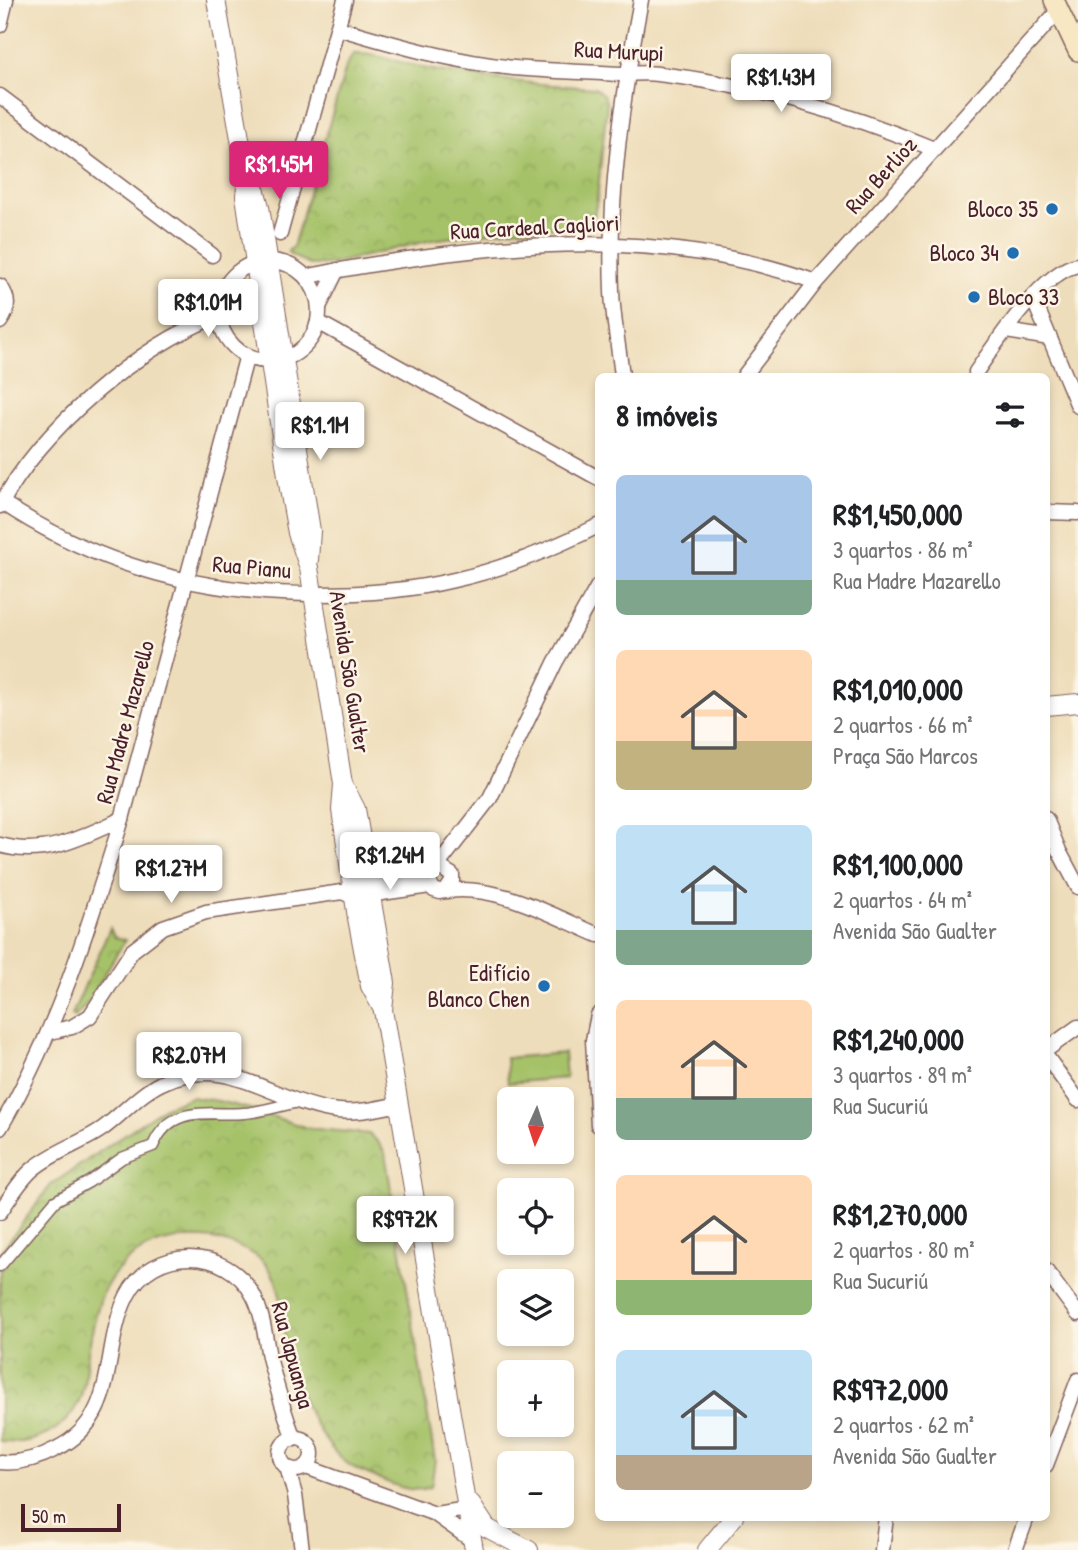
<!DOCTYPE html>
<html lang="pt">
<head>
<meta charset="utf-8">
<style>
  body { margin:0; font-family:"Patrick Hand",sans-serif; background:#f6f6f6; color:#202124; height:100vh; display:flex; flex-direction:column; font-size:26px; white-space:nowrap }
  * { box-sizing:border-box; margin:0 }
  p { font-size:23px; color:#757577 }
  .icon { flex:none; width:38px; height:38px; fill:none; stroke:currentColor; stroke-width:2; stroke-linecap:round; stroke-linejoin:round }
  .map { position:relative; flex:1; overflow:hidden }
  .drawer { position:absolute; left:595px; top:373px; width:455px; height:1148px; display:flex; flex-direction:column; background:#fff; border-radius:10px; box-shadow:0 4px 10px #0003 }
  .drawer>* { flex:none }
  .needle { width:46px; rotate:183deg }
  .controls { position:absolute; left:497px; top:1087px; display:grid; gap:14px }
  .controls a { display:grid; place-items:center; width:77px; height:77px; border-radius:10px; background:#fff; box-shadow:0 4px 10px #0003; font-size:35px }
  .scale { position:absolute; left:21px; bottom:18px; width:100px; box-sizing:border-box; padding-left:7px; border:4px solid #4a1f2b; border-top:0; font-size:19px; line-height:24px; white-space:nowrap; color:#4a1f2b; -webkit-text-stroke:5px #fcf5e5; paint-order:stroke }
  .price { position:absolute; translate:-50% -60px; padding:0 16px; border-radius:7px; background:#fff; color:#222; font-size:23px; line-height:46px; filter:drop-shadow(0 2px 4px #0008) }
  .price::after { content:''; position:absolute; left:50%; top:42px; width:21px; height:16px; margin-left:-10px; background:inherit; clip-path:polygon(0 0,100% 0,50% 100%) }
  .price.selected { background:#db2777; color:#fff }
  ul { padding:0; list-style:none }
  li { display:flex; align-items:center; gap:21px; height:175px; padding:0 21px }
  li span { display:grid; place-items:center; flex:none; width:196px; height:140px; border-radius:10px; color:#555 }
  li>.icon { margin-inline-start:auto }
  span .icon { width:84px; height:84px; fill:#fffc; stroke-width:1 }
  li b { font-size:30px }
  h2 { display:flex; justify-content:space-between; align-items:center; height:84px; padding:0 21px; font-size:30px }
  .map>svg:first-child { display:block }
  .park { fill:url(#park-crowns); stroke:#78704a; stroke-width:2 }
  .garden { fill:#a6c269; stroke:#78704a; stroke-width:2 }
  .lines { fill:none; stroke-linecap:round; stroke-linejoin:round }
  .pedestrian-casing { stroke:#83625d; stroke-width:13 }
  .minor-casing { stroke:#83625d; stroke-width:17 }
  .tertiary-casing { stroke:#83625d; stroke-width:20 }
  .secondary-casing { stroke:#83625d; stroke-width:22 }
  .pedestrian { stroke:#fff; stroke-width:10 }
  .minor { stroke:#fff; stroke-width:14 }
  .tertiary { stroke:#fff; stroke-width:18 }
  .secondary { stroke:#f7e8c3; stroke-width:19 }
  .poi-dot { fill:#1f6fb2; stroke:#fcf5e5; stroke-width:2.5 }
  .labels { text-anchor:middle; stroke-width:5; stroke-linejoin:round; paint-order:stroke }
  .street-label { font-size:23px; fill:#4a1f2b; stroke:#fcf5e5 }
  .poi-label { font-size:23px; fill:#4a1f2b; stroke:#fcf5e5; text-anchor:end }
</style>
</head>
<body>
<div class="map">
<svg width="1078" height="1550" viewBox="0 0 1078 1550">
  <defs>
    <pattern id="park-crowns" width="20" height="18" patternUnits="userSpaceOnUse" patternTransform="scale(1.75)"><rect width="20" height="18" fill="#a6c269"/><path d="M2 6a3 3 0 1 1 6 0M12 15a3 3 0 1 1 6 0" fill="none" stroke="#90a65b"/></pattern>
  </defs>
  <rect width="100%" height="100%" fill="#fcf5e5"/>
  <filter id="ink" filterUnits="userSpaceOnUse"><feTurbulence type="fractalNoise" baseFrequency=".0143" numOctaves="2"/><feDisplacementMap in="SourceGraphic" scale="14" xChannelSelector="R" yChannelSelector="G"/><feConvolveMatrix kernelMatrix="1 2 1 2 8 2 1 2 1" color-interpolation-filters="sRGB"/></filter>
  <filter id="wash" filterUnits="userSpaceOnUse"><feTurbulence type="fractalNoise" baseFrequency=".00686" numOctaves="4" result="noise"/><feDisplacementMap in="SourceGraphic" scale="28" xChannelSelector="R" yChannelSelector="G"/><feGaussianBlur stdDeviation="1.57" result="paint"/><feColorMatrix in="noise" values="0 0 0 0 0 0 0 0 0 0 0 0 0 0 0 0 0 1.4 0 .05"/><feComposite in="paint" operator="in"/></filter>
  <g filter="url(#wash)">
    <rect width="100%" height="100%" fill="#eeddba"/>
    <g class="park">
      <path d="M354,54C381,53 407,66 433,70C487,79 540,85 595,88L604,95L607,104L597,200L593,221L581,226L515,229L432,240L331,264L310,265L289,254L288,251L293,247L347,64Z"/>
      <path d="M110,928L114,937L126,940C108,964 96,996 75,1017L72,1015Z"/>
      <path d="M191,1097L218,1101L250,1109L307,1128L369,1134L378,1142L385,1153L435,1460L431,1487C411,1494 394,1485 375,1477C367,1473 358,1471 351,1466C321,1447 296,1390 288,1357C280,1322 289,1272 250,1252C222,1238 197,1234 167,1241C142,1246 118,1264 106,1287C97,1302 90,1341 87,1359C85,1372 85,1389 79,1401C65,1431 32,1447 0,1441V1253L51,1185L165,1107Z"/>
    </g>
    <polygon class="garden" points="564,1053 566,1078 508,1083 506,1058"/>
  </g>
  <g filter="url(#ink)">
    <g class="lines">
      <g class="pedestrian-casing">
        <path id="pedestrian" d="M0,1266L55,1201L89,1182L122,1158L153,1146C171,1103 208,1116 244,1113C262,1112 281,1105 298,1102"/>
      </g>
      <g class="minor-casing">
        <g id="minor">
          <polyline points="0,25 6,0"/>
          <path d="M338,28C395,45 455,62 514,68C550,71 585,72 621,74C633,74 645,72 658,74C755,85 844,112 934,149"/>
          <polyline points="0,96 212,255"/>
          <polyline points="280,234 345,0"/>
          <circle cx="269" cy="311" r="50"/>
          <path d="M306,277C344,268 383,263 422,257C557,238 686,236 816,282"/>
          <path d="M0,286C9,298 9,310 0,322"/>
          <polyline points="1033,298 1078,406"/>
          <polyline points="319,307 337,270"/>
          <polyline points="318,322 598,478"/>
          <polyline points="1006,331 1050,338"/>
          <path d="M976,372C995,344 1044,270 1078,265"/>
          <path d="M622,376C619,348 613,320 612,291C608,195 623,94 641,0"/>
          <polyline points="744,376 816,282 1059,10"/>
          <path d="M0,501C96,566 201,594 317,594C363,594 409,591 454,580C505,569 552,549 598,526"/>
          <path d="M0,506C43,427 136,348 219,315"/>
          <polyline points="1046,512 1078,513"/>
          <polyline points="1046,819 1059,851 1078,887"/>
          <path d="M0,845C44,858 83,837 122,819"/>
          <polyline points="434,870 490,798 555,663 598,586"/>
          <polyline points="361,882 429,875"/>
          <path d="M446,891L452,882V875L441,868C433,870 430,873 428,881L434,890L440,892C493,881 551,915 598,935"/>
          <polyline points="598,1015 593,1040 598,1125"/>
          <polyline points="50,1032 72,1027 90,1016 132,951 163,927 206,912 342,892 354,897 430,886"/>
          <polyline points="1046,1050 1078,1027"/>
          <polyline points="1046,1056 1078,1100"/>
          <path d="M0,1128C57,1031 89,926 122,819L247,355"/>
          <path d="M0,1212C10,1198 19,1181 33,1169C53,1152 80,1144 102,1129C123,1114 141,1091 166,1081C229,1055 271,1100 330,1110C354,1114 376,1109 399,1104"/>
          <polyline points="1046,1271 1078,1314"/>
          <circle cx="296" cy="1454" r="16"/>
          <path d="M0,1462C20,1464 39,1458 56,1449C121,1417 100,1350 127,1296C152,1245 227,1246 253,1295C263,1314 265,1336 269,1357C276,1385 284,1412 294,1439"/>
          <polyline points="1046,1465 1078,1380"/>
          <polyline points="287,1467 295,1495 302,1550"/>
          <polyline points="306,1467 435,1514 473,1541"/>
          <polyline points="435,1514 468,1509"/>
          <polyline points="882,1550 886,1517"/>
          <polyline points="1015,1550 1027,1517"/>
        </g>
      </g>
      <g class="tertiary-casing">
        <g id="tertiary">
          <polyline points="216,0 247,179 245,196 289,489 297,533 309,568 343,784 341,810 357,918 370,986 383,1010"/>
          <polyline points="247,179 256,192 260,207 311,531 309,560"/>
          <polyline points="1046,706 1078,703"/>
          <polyline points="343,784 356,809 386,983 383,1010 474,1550"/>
          <polyline points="471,1504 487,1528 529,1550"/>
          <polyline points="707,1550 734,1517"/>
        </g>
      </g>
      <g class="secondary-casing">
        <polyline id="secondary" points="1054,0 1078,51"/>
      </g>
      <use href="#pedestrian" class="pedestrian"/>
      <use href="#minor" class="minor"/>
      <use href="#tertiary" class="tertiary"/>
      <use href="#secondary" class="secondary"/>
    </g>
  </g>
  <g class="poi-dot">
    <circle cx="1052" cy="209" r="7"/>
    <circle cx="1013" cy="253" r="7"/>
    <circle cx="974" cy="297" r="7"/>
    <circle cx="544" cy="986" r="7"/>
  </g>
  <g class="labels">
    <g class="street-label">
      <text transform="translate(619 51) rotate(3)" y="8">Rua Murupi</text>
      <text transform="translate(881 175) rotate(-48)" y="8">Rua Berlioz</text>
      <text transform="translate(535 227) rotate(-3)" y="8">Rua Cardeal Cagliori</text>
      <text transform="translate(252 567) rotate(5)" y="8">Rua Pianu</text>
      <text transform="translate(350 672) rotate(81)" y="8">Avenida São Gualter</text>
      <text transform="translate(125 722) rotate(-75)" y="8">Rua Madre Mazarello</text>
      <text transform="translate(293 1355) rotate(75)" y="8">Rua Japuanga</text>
    </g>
    <g class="poi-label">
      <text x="1038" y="217">Bloco 35</text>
      <text x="999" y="261">Bloco 34</text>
      <text x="988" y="305" text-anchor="start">Bloco 33</text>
      <text x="530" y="981">Edifício<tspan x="530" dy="26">Blanco Chen</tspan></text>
    </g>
  </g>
</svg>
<div class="controls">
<a><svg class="needle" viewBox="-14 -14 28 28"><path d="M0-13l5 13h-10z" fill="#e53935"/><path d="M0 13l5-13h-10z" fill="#757577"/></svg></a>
<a><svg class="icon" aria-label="locate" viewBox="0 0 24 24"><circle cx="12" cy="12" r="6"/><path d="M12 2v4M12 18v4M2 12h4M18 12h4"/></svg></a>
<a><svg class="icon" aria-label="layers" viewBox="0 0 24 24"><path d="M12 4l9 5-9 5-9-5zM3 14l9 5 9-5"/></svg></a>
<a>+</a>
<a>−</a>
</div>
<div class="scale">50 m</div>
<b class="price" style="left:781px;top:114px">R$1.43M</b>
<b class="price selected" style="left:279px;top:201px">R$1.45M</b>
<b class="price" style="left:208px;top:339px">R$1.01M</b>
<b class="price" style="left:320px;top:462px">R$1.1M</b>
<b class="price" style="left:390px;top:892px">R$1.24M</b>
<b class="price" style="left:171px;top:905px">R$1.27M</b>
<b class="price" style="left:189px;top:1092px">R$2.07M</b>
<b class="price" style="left:405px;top:1256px">R$972K</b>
<section class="drawer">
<h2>8 imóveis<svg class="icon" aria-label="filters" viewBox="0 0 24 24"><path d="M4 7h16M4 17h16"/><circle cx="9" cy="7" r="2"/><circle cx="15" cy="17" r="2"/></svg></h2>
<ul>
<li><span style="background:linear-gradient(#a9c7e8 75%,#7fa58c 0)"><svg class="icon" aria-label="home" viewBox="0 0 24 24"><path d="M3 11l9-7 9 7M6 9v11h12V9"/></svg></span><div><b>R$1,450,000</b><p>3 quartos · 86 m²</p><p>Rua Madre Mazarello</p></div></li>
<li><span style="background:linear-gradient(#ffd9b3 65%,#c2b280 0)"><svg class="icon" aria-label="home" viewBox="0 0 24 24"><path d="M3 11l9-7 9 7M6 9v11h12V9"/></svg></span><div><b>R$1,010,000</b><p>2 quartos · 66 m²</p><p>Praça São Marcos</p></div></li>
<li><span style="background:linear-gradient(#bfe0f5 75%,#7fa58c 0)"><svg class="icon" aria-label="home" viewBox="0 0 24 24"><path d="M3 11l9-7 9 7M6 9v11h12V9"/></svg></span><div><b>R$1,100,000</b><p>2 quartos · 64 m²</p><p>Avenida São Gualter</p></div></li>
<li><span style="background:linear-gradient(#ffd9b3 70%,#7fa58c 0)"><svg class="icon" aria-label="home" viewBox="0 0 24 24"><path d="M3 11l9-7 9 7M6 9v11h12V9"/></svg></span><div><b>R$1,240,000</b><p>3 quartos · 89 m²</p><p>Rua Sucuriú</p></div></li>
<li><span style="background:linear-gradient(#ffd9b3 75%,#8fb573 0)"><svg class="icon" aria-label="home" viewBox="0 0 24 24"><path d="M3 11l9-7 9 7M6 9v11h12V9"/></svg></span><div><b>R$1,270,000</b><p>2 quartos · 80 m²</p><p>Rua Sucuriú</p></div></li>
<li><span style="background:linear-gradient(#bfe0f5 75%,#b9a48a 0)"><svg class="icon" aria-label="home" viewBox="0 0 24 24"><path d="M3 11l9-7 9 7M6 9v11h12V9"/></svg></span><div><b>R$972,000</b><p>2 quartos · 62 m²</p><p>Avenida São Gualter</p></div></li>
</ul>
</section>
</div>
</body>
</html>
